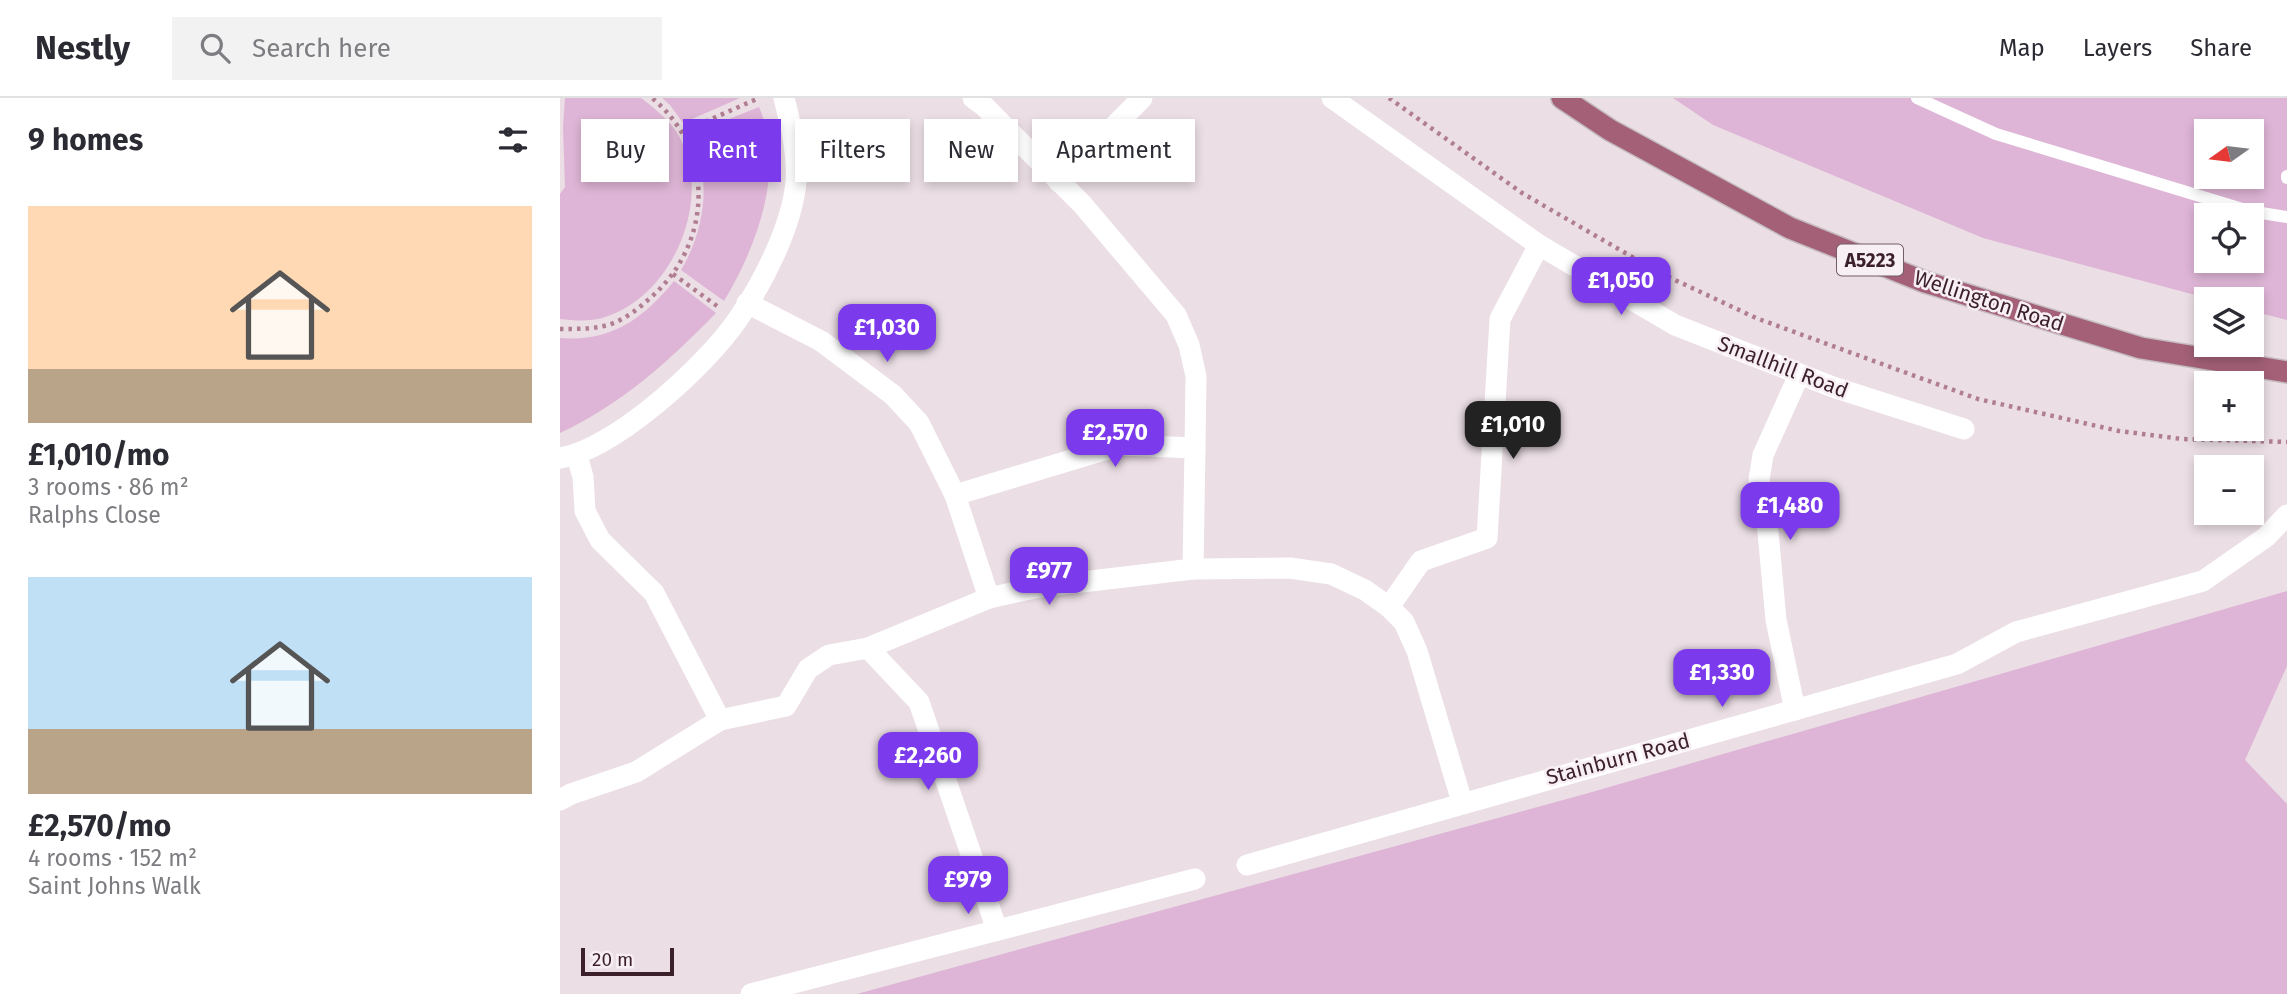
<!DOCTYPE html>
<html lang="en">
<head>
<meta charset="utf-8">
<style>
  body { margin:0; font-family:"Fira Sans",sans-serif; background:#f2f2f3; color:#2b2b33; height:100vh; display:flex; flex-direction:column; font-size:26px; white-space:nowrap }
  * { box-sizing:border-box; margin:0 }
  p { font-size:23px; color:#7c7c81 }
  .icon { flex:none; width:38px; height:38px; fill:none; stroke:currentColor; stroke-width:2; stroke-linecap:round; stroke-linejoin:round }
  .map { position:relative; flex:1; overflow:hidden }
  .sheet { display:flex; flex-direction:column; background:#fff; width:560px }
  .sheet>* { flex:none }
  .hud { position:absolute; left:21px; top:21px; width:665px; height:63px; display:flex; gap:14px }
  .needle { width:46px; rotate:256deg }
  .buttons { position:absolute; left:1634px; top:21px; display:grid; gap:14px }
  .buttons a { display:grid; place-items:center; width:70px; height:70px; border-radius:0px; background:#fff; box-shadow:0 4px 10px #0003; font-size:35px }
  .scale { position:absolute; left:21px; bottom:18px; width:93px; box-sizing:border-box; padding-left:7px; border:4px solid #3b1f29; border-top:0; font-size:19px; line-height:24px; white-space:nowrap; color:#3b1f29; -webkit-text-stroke:5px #f7eff4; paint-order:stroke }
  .price { position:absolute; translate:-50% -60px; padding:0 16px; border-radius:14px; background:#7c3aed; color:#fff; font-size:23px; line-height:46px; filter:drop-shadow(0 2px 4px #0008) }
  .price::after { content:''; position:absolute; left:50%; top:42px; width:21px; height:16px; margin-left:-10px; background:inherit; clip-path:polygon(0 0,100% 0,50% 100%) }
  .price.active { background:#222; color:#fff }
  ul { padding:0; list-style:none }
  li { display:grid; align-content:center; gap:14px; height:371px; padding:0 28px }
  li span { display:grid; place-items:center; height:217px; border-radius:0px; color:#555 }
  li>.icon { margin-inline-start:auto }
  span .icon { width:126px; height:126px; fill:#fffc; stroke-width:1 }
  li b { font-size:30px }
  h2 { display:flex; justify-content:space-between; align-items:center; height:84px; padding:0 28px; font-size:30px }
  .tag { padding:0 24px; border-radius:0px; background:#fff; box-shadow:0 4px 10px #0003; font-size:24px; line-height:63px }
  .tag.active { background:#7c3aed; color:#fff }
  header { display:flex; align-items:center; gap:42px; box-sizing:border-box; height:98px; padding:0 35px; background:#fff; border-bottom:2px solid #e1e1e2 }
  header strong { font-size:33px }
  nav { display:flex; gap:38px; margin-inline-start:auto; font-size:24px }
  .search { width:490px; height:63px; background:#f2f2f3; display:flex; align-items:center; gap:18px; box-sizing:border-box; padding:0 24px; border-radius:0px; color:#7c7c81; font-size:26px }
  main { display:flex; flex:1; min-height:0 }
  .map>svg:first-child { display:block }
  .green { fill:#deb5d6; fill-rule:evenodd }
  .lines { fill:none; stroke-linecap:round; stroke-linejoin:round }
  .primary-casing { stroke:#c4bcbf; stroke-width:24 }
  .path { stroke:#b07d91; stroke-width:4.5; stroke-dasharray:3.5 5; stroke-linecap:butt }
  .lane { stroke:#fff; stroke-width:12 }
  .street { stroke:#fff; stroke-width:21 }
  .primary { stroke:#a36077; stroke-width:21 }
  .labels { text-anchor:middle; stroke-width:5; stroke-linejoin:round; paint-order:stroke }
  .shield { fill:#f7eff4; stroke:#735d66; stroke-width:2 }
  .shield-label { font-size:19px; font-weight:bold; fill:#3b1f29 }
  .street-label { font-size:21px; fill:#3b1f29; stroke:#f7eff4 }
</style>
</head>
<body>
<header>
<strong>Nestly</strong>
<div class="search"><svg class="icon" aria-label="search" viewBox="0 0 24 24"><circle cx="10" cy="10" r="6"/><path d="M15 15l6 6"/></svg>Search here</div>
<nav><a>Map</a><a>Layers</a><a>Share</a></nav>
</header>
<main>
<section class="sheet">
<h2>9 homes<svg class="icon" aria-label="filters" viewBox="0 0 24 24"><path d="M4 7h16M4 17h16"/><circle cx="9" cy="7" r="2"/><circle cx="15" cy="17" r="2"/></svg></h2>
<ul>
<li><span style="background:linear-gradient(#ffd9b3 75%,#b9a48a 0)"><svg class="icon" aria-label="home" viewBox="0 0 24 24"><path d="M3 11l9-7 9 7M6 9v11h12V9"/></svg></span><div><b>£1,010/mo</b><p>3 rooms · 86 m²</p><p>Ralphs Close</p></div></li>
<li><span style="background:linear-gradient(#bfe0f5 70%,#b9a48a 0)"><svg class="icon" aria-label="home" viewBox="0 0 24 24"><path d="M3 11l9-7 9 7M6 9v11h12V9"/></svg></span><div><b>£2,570/mo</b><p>4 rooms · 152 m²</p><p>Saint Johns Walk</p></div></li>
</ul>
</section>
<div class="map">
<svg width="1727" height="896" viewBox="0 0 1727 896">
  <rect width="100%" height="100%" fill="#ebdee5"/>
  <g class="green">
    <path d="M5,0H81C93,9 108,21 116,33C156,95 115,195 48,218C33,224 16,223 0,221V96L5,89L3,29Z"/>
    <polygon points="102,0 180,0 123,25 110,7"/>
    <path d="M1113,0H1727V222L1692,213V201H1650L1423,140L1153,27ZM1647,33H1692V79H1647ZM1647,117H1692V163H1647Z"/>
    <path d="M199,9C226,71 197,148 164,203L121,172C144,134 154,78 129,37Z"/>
    <path d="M114,183L156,215C109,263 62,306 0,335V240C51,244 83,221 114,183Z"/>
    <polygon points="1727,493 1727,568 1685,662 1727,706 1727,896 297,896 1025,696"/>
  </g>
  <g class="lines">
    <g class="primary-casing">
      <polyline id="primary" points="1002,0 1050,32 1230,130 1365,184 1581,250 1727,274"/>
    </g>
    <g class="path">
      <polyline points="829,0 962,95 1098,174 1196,220 1418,301 1559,333 1622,341 1727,344"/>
      <polyline points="122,34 199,0"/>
      <polyline points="113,176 157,208"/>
      <path d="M0,231C16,231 33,231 48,227C64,222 77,212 89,201C152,148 157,53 92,0"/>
    </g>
    <g class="lane">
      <polyline points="1357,0 1436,36 1689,113 1727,119"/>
      <polyline points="1727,78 1727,80"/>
    </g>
    <g class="street">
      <polyline points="413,0 424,8 522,106 616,217 629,247 636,278 635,350"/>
      <polyline points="772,0 979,147 1115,227 1273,289 1404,331"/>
      <polyline points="499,84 582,0"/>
      <polyline points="187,205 261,243 333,297 359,325 395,397 429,500"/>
      <polyline points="17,358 23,379 25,413 40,442 94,495 160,622"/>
      <path d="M0,360C54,352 147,267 178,221C203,185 232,128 236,84C238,55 231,28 224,0"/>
      <polyline points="395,397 561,347 635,350 633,471"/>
      <polyline points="829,509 861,463 927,440 940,221 979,147"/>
      <polyline points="308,550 359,604 437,832"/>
      <polyline points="1235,612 1216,522 1208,434 1199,382 1203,357 1239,277"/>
      <polyline points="0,702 11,696 76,674 160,622 226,608 248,571 269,557 308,550 429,500 479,489 633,471 730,470 771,476 805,492 829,509 844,524 857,553 902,704"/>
      <polyline points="687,767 1397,566 1456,534 1643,483 1706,439 1727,417"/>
      <polyline points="191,896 635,781"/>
    </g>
    <use href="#primary" class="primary"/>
  </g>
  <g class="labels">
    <rect class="shield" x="1277" y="146.5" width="66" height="31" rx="5"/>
    <g class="shield-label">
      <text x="1310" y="169">A5223</text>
    </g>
    <g class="street-label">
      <text transform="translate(1429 203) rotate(18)" y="7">Wellington Road</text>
      <text transform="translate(1223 269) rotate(21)" y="7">Smallhill Road</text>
      <text transform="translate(1058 661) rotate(-15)" y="7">Stainburn Road</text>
    </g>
  </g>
</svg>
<div class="buttons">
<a><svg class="needle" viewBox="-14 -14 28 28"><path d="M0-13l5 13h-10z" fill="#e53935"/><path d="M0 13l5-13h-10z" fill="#7c7c81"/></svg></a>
<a><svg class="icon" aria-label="locate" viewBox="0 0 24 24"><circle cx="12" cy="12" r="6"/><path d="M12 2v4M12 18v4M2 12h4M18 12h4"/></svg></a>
<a><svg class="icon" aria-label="layers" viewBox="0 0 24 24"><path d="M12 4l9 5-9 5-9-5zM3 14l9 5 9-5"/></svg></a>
<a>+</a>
<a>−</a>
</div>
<div class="scale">20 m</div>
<b class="price" style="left:1061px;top:219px">£1,050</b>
<b class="price" style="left:327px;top:266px">£1,030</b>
<b class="price active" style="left:953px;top:363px">£1,010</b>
<b class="price" style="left:555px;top:371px">£2,570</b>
<b class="price" style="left:1230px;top:444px">£1,480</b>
<b class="price" style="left:489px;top:509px">£977</b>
<b class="price" style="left:1162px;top:611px">£1,330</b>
<b class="price" style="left:368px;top:694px">£2,260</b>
<b class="price" style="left:408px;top:818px">£979</b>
<div class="hud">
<a class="tag">Buy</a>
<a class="tag active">Rent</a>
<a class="tag">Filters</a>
<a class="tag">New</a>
<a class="tag">Apartment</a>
</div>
</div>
</main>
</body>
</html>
